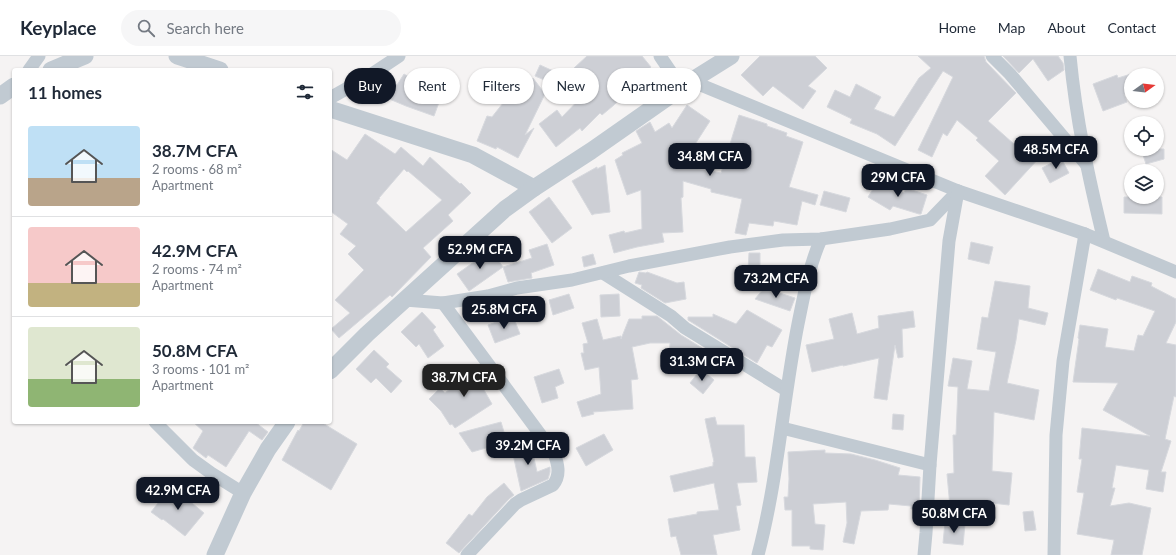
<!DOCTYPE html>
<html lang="en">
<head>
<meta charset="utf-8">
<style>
  body { margin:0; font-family:Lato,sans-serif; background:#f6f6f7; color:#1f2937; height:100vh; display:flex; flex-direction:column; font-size:15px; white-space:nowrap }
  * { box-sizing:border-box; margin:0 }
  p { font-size:13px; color:#747a83 }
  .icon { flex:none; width:22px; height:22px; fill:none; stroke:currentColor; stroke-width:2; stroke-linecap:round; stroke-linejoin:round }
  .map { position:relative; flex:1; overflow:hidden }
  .details { position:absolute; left:12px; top:12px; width:320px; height:356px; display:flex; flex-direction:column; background:#fff; border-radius:4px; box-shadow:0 1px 3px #0004 }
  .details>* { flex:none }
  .top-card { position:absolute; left:344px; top:12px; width:380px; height:36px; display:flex; gap:8px }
  .needle { width:26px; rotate:75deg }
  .controls { position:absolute; left:1124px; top:12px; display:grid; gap:8px }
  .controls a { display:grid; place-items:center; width:40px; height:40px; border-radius:50%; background:#fff; box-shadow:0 1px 3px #0004; font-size:20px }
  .price { position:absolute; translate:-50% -34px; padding:0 9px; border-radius:8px; background:#111827; color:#fff; font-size:13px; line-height:26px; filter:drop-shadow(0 1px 2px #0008) }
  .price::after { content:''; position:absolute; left:50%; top:24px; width:12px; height:9px; margin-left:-6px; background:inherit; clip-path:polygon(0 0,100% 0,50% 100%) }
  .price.active { background:#222; color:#fff }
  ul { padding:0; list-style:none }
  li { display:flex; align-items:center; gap:12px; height:100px; padding:0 16px }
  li+li { border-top:1px solid #e0e1e3 }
  li span { display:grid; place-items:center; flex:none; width:112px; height:80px; border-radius:4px; color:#555 }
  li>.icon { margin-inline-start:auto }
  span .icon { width:48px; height:48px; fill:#fffc; stroke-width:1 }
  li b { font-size:17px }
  h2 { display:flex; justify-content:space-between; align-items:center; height:48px; padding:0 16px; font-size:17px }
  .pill { padding:0 14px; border-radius:18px; background:#fff; box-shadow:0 1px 3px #0004; font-size:14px; line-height:36px }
  .pill.active { background:#111827; color:#fff }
  header { display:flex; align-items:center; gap:24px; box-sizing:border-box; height:56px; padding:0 20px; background:#fff; border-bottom:1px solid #e0e1e3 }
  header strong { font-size:19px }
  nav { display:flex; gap:22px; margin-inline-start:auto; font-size:14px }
  .search { width:280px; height:36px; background:#f6f6f7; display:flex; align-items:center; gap:10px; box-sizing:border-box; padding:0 14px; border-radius:22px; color:#747a83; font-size:15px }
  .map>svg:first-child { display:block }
  .building { fill:#cdcfd5; stroke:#d7d9de; fill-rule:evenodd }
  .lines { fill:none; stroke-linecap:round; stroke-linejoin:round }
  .minor { stroke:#c1cad2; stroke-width:13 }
  .tertiary { stroke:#c1cad2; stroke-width:17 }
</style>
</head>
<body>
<header>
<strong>Keyplace</strong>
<div class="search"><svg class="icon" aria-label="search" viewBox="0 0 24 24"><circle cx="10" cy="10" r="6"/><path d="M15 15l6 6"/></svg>Search here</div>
<nav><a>Home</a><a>Map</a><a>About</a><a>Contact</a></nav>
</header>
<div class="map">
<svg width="1176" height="499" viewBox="0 0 1176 499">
  <rect width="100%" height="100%" fill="#f5f3f3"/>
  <g class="building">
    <polygon points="587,0 642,0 651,11 631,27 634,30 614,49 602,59 600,57 582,75 580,72 556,91 539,68 557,54 562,61 591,31 574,12"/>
    <polygon points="760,0 815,0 827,12 808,30 816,35 803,53 773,30 763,40 741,19"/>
    <polygon points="918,0 984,0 986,6 1016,37 988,65 1014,88 1019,82 1040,101 1005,139 985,120 999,105 976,84 978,82 957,64 947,80 943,77 932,101 918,94 953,21 943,15 895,90 877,78 850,67 852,63 827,51 835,34 850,41 856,28 881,41 874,53 894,61 919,22 931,12"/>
    <polygon points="1003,0 1058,0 1063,7 1064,14 1048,25 1033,3 1019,17"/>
    <polygon points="540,9 562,19 558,28 554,28 535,20"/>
    <polygon points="404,18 428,32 430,30 442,38 434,60 406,50 387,42 394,27 397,29"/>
    <polygon points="513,18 531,27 533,22 545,38 525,79 534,72 518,102 497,91 496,93 477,85 487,60 492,61 507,42 502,40"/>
    <polygon points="1131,18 1131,36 1124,38 1127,46 1103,55 1093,28 1117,19 1118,22"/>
    <polygon points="687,49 710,65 692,93 700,95 695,112 721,117 739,59 767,68 767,70 787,77 786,80 803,86 789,131 818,139 815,149 802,145 797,169 774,165 773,170 749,167 746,179 735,177 742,143 711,136 711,133 683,125 683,141 681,142 683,176 662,177 664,186 637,191 614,197 609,179 624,175 625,177 642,173 641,134 627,139 615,104 623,99 622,97 642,87 636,75 650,66 655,76 669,67 672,72"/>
    <path d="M365,78L395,98L401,91L423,110L430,101L460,128L461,127L471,137L448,159L453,165L423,192L431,201L392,241L390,239L339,282L331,273L350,257L335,244L364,214L348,198L356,190L340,178L348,168L330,155V93L347,104ZM404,113L407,116L408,115L442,144L406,176L376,147L380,142H379Z"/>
    <polygon points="1141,93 1164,93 1164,103 1146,108"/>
    <polygon points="1061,102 1069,117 1050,127 1042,112"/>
    <polygon points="605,109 610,156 594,158 592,159 572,125 597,111 597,113"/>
    <polygon points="880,122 904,137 906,132 927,139 921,158 919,158 893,150 890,154 868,141"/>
    <polygon points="824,135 850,142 846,156 820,149"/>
    <polygon points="549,141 572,172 552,187 529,156"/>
    <polygon points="1124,141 1162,141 1162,158 1124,157"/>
    <polygon points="971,186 993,191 989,208 968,203"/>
    <polygon points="547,188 554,209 531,217 532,222 508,226 503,211 532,202 529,194"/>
    <polygon points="491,194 503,211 469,235 457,218"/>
    <polygon points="749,197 760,197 760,215 762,215 761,235 744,234 745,214 748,214"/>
    <polygon points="593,198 596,208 584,211 582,201"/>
    <polygon points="1098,213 1130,226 1132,220 1152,227 1151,230 1176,243 1176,266 1166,287 1176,289 1176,341 1174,340 1165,383 1171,385 1161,416 1166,416 1163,436 1146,433 1149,414 1116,409 1112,432 1115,432 1110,450 1129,447 1151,452 1142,499 1111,499 1114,484 1077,478 1084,437 1077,436 1082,403 1079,403 1082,372 1150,380 1103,354 1118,327 1073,326 1079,283 1078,282 1080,269 1108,273 1105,291 1134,295 1138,279 1143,280 1155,255 1117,242 1116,244 1090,234"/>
    <polygon points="639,216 646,217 647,216 677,227 684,226 686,243 665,247 641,232 642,229 635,227"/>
    <polygon points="995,225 1030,230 1028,252 1048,257 1045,269 1019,263 1016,284 1007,327 1039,334 1034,364 994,356 992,415 1012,417 1009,449 974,445 974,449 950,451 947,418 954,417 953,379 956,379 958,331 948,330 953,302 972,305 967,333 989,335 996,296 977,293 982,261 988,262"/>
    <polygon points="764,232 795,242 790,255 755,243"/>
    <polygon points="569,238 574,252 553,259 549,244"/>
    <polygon points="619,238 620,260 601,261 600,239"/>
    <polygon points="747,254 782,274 772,291 767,289 757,307 688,264 688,261 713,261 713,258 736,268"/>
    <polygon points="913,255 915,271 902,273 903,301 898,302 895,289 887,344 874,342 879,302 843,310 843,309 812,316 806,289 834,283 829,263 852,257 857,278 879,272 878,260"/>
    <polygon points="422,256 436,271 433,274 444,290 428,302 419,288 416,291 401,276"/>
    <polygon points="513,260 520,278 495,287 488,269"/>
    <polygon points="642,260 657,260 681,279 702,292 697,309 678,304 669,304 670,287 650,287 632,291 638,323 631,324 633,353 593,356 594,358 582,361 577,346 601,338 599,311 585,314 581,297 584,297 583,288 588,287 582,267 597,263 603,284 621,280 621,283 629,263 642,263"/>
    <polygon points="374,294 389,308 386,311 402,325 391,337 376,322 371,327 356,313"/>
    <polygon points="479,309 492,327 484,334 492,348 455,372 452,368 450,369 441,355 429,343 440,332 445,337"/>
    <polygon points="559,313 564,327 555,331 558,342 542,347 534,321"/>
    <polygon points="701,313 714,324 703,338 690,327"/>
    <polygon points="893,358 904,359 903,374 892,373"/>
    <polygon points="715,361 717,369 744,369 745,401 755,401 757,426 737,427 741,449 736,450 740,474 713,479 717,499 681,499 676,480 671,481 668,463 697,458 697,456 719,454 714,427 674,436 670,420 713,410 713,406 714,406 705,363"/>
    <polygon points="193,366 255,366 268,376 262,384 249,375 226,411 208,399 206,402 193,392 203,375"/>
    <polygon points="304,366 321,366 357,388 331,434 282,404 298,374 299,375"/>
    <polygon points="501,366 507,386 472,396 459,377"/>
    <polygon points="604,378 613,394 586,410 576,392"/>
    <polygon points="530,384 537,416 550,411 550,416 548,423 521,435 511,389"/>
    <polygon points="825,394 825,397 851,398 875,404 900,412 898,419 920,421 919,452 911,453 911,450 889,448 888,454 861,455 854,488 843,486 847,467 846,446 813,448 815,468 825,469 823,494 810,493 810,490 792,490 792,454 785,454 784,441 788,441 789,423 788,396"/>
    <polygon points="504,427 514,439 509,443 459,497 446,487 469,458 472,460 487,441"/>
    <polygon points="172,429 182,437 181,438 204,457 185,480 163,463 162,464 151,456"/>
    <polygon points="1033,455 1036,474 1025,475 1023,456"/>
    <polygon points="945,466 965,468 963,489 943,487"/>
  </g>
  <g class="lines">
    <g class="minor">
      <polyline points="660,0 681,31"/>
      <polyline points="992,0 1010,18 1086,108"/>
      <path d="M1070,0C1076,64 1089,123 1104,185"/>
      <polyline points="29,14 39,0"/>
      <polyline points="691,25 958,135 1085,178 1176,216"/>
      <polyline points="330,42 369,20 399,0"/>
      <polyline points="603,217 671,260 685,272 786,334"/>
      <polyline points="405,244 443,247 488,240 517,232 572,224 629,210 730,191 783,184 821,183 890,173 930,164 958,135"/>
      <path d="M443,247L554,397C558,408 561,419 553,429L521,444L515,448L467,499"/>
      <polyline points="155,366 193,404 211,417 243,437"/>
      <polyline points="782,372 930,409"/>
      <path d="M758,499C778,423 783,344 798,268C804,239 809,210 821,183"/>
      <polyline points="924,499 926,477 930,409 949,185 958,135"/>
      <polyline points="1054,499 1056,379 1063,305 1085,178"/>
    </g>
    <g class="tertiary">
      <polyline points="177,0 220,14"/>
      <polyline points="51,14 85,0"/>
      <polyline points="0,40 14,30"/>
      <polyline points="330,53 473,99 534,132"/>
      <polyline points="330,315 367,278 505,153 534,132 591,95 691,25 731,0"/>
      <polyline points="215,499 243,437 268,393 287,366"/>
    </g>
  </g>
</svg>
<div class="controls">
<a><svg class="needle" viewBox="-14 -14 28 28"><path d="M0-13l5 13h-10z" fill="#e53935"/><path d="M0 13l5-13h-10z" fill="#747a83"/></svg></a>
<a><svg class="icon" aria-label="locate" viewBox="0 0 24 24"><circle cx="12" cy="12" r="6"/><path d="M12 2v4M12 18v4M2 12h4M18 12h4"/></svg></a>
<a><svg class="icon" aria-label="layers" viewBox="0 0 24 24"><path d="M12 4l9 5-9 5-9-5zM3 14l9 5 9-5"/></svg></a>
</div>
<b class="price" style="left:1056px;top:114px">48.5M CFA</b>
<b class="price" style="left:710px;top:121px">34.8M CFA</b>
<b class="price" style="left:898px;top:142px">29M CFA</b>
<b class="price" style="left:480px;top:214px">52.9M CFA</b>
<b class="price" style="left:776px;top:243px">73.2M CFA</b>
<b class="price" style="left:504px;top:274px">25.8M CFA</b>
<b class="price" style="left:702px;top:326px">31.3M CFA</b>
<b class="price active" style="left:464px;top:342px">38.7M CFA</b>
<b class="price" style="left:528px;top:410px">39.2M CFA</b>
<b class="price" style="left:178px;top:455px">42.9M CFA</b>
<b class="price" style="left:954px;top:478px">50.8M CFA</b>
<div class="top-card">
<a class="pill active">Buy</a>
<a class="pill">Rent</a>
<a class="pill">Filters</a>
<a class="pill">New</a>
<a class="pill">Apartment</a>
</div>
<section class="details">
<h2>11 homes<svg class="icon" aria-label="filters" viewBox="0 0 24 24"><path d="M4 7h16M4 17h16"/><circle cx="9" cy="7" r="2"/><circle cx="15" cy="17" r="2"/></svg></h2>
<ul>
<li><span style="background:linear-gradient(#bfe0f5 65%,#b9a48a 0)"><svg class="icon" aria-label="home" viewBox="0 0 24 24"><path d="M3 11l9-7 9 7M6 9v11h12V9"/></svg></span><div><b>38.7M CFA</b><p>2 rooms · 68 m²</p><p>Apartment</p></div></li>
<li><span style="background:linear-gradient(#f6c9c9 70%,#c2b280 0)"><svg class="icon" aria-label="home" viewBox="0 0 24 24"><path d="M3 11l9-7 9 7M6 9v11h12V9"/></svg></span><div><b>42.9M CFA</b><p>2 rooms · 74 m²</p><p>Apartment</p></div></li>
<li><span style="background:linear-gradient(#dfe7d0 65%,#8fb573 0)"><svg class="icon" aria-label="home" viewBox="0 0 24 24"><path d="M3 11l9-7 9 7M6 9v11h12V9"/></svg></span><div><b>50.8M CFA</b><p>3 rooms · 101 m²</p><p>Apartment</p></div></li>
</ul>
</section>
</div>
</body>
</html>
